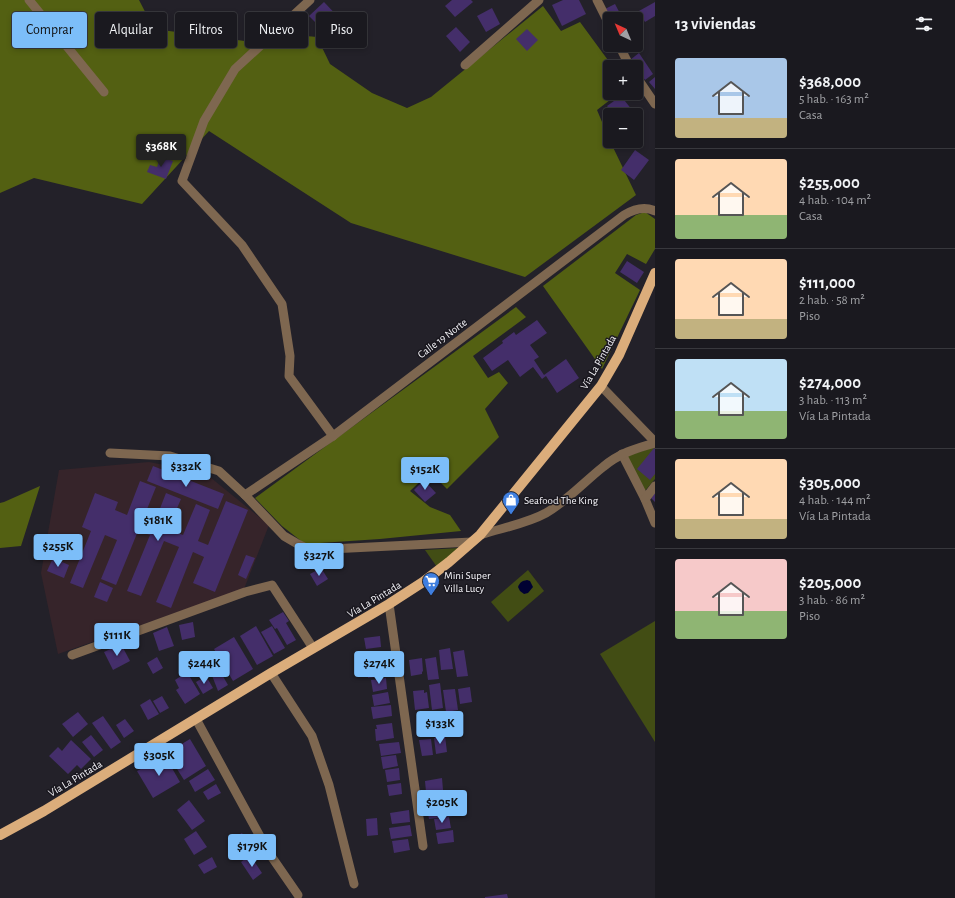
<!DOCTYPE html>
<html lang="es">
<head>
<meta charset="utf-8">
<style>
  body { margin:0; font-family:"Alegreya Sans",sans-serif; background:#27262c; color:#f1f3f6; height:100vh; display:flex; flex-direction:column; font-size:15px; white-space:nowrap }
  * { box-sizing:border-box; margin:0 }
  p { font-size:13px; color:#9fa0a4 }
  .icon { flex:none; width:22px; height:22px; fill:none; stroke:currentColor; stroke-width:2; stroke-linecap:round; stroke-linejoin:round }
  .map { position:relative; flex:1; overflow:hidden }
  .side { display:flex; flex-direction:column; background:#1a191f; width:300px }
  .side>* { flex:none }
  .top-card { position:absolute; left:12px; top:12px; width:380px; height:36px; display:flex; gap:8px }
  .needle { width:26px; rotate:316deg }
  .controls { position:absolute; left:603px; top:12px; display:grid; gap:8px }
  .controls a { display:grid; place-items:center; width:40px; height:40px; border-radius:4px; background:#1a191f; box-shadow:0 2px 6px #0003,0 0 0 1px #38383d; font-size:20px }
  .price { position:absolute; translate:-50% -34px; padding:0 9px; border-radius:4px; background:#7cbef9; color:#111; font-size:13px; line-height:26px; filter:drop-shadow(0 1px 2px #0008) }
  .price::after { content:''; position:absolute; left:50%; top:24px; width:12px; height:9px; margin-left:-6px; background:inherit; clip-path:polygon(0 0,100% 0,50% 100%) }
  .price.current { background:#222; color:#fff }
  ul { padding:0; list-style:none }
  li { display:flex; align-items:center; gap:12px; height:100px; padding:0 20px }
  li+li { border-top:1px solid #38383d }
  li span { display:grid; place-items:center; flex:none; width:112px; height:80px; border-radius:4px; color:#555 }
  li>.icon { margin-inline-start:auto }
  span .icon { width:48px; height:48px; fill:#fffc; stroke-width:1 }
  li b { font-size:17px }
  h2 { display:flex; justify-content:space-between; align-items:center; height:48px; padding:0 20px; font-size:17px }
  .pill { padding:0 14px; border-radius:4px; background:#1a191f; box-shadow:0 2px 6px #0003,0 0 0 1px #38383d; font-size:14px; line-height:36px }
  .pill.current { background:#7cbef9; color:#111 }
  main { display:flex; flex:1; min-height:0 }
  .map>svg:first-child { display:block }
  .education { fill:#36242a }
  .green { fill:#424d14 }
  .forest { fill:#536012 }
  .water { fill:#000132 }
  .building { fill:#442e6a }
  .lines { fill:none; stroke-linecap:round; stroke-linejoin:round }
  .minor { stroke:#7e6750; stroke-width:9 }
  .major { stroke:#dbad7b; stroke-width:10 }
  .labels { text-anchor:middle; stroke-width:3; stroke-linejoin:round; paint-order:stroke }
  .street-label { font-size:11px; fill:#f5f4f9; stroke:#1a181f }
  .poi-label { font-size:11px; fill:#f5f4f9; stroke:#1a181f; text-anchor:start }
</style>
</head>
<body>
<main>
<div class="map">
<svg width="655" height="898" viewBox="0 0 655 898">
  <rect width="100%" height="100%" fill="#232129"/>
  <polygon class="education" points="149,462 205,473 269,525 244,589 58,654 41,573 59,470"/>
  <g class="green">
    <polygon points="655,445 655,479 643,493 626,456 643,451"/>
    <polygon points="459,548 437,567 425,550"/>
    <polygon points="528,570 544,591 508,622 491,602"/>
    <polygon points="655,621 655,742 600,654"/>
  </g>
  <g class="forest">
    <polygon points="0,0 139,0 154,29 274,45 285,34 317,37 330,64 372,93 407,108 431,97 543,6 561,31 580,22 613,67 610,67 610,93 619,93 597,110 610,141 636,195 525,277 351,223 209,131 142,204 34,178 0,193"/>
    <polygon points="645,212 655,219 655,249 646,264 627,254 615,273 640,290 602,369 543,286 636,215"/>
    <polygon points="516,307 526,317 473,356 488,378 499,372 508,383 485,409 499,437 447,489 430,472 410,491 430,507 450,515 461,531 380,539 305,544 282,526 255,498"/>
    <polygon points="40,486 21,546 0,548 0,503 4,502"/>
  </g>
  <path class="water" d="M527,580L530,581L533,587L528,593L524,594L520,591L518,587C520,582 522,581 527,580Z"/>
  <g class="building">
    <polygon points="452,0 471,0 473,2 455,17 445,6"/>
    <polygon points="563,0 579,0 586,14 562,26 552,5"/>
    <polygon points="324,2 343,22 329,36 309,16"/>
    <polygon points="655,2 655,16 645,22 639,11"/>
    <polygon points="615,4 623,19 610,19 605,9"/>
    <polygon points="492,8 500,24 486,32 477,16"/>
    <polygon points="637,13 643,24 636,28 636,19 626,19"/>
    <polygon points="456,27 470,42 460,52 446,36"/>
    <polygon points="527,29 538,40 527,51 516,39"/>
    <polygon points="639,53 653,74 645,80 630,60"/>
    <polygon points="655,77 655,89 649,82"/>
    <polygon points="621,96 636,115 614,115 607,106"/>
    <polygon points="635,150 649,160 634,180 621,170"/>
    <polygon points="161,157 173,161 166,179 147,172 150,165 157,167"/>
    <polygon points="627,261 644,272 637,283 620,272"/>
    <polygon points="537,320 547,333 530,345 539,357 534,360 544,375 566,359 579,378 557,393 546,376 542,379 533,367 520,377 508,360 492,371 483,358 503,343 502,341 514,332 516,335"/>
    <polygon points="654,448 655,449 655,474 650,480 637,469"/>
    <polygon points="153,466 224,494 218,509 147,481"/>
    <polygon points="424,480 436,493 425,502 414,490"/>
    <polygon points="140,481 156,487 143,519 154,524 166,493 181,499 168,529 183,535 196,504 210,510 198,541 208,545 226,501 248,510 215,592 193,583 204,557 193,552 171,608 156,602 179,547 164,541 141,596 127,591 150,535 138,531 116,585 101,579 117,540 105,535 83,588 70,583 91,531 82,527 95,493 118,502 115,510 127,515"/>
    <polygon points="655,493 655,502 651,498"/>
    <polygon points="246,555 255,558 246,579 238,575"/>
    <polygon points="53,558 69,565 64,578 47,571"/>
    <polygon points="321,568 328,579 317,586 310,574"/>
    <polygon points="100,582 113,588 107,602 94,597"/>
    <polygon points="283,612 289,621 286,623 296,640 287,645 277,628 275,629 269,620"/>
    <polygon points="193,622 195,637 182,640 179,625"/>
    <polygon points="256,626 273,656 257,665 240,636"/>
    <polygon points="272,626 285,648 274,654 261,632"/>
    <polygon points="167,627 174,646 159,651 153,633"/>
    <polygon points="380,636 381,647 366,649 364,638"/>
    <polygon points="234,637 253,669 233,681 214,649"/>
    <polygon points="121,644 130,661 113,670 104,652"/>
    <polygon points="450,648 453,669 441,670 439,650"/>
    <polygon points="464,650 468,676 457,677 453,652"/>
    <polygon points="381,651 382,662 366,664 365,653"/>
    <polygon points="157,657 163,668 153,674 147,663"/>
    <polygon points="212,657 228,685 218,691 206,660"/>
    <polygon points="436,657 439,679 428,680 425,659"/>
    <polygon points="422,658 423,671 422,672 422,674 411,676 409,660"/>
    <polygon points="383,665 384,676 368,678 367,667"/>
    <polygon points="187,672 200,694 185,704 176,690 179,688 175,680"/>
    <polygon points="206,676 213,688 203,694 196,682"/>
    <polygon points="386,678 387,689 373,692 371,680"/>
    <polygon points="440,683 443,708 432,710 429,685"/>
    <polygon points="470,687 472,702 460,704 458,689"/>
    <polygon points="455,689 458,710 446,712 443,690"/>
    <polygon points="424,690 424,693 427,692 429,708 415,710 413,691"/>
    <polygon points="388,692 390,703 374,706 372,695"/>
    <polygon points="162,696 169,708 160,713 153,701"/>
    <polygon points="150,699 159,714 148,720 140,705"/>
    <polygon points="391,705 392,716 373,719 371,707"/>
    <polygon points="78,712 88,724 73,737 62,724"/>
    <polygon points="103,716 121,742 111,749 92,723"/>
    <polygon points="125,719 134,731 124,738 116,725"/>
    <polygon points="392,723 394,738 376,741 375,729 377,729 376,725"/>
    <polygon points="91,735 103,750 94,757 82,742"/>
    <polygon points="445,736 447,752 436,754 434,738"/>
    <polygon points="190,739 206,766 184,780 167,753"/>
    <polygon points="431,739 433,755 422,756 419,740"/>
    <polygon points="71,740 91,759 81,769 77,765 68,774 49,756 58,747 62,751"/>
    <polygon points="399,742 401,753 381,756 379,744"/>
    <polygon points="396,755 398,766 383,769 381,757"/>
    <polygon points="165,756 180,782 153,798 137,771"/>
    <polygon points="399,768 400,780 387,782 385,770"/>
    <polygon points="208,769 215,780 195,792 189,781"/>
    <polygon points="442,778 443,790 426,792 425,781"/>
    <polygon points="401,783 402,794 389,796 387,785"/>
    <polygon points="216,784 221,793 208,800 203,792"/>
    <polygon points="446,792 447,803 432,805 431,794"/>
    <polygon points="189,800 205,821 192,830 177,810"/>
    <polygon points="451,804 453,816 429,819 427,808"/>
    <polygon points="409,810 410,822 392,824 390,813"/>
    <polygon points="449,817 451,828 436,830 434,819"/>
    <polygon points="377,818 378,835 367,836 366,819"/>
    <polygon points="410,825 412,836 391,839 389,828"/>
    <polygon points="453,830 454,842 438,844 436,833"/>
    <polygon points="196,831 207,847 194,855 184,839"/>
    <polygon points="242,833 248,844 234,852 228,841"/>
    <polygon points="408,839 410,850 394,853 392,841"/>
    <polygon points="250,855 262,873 253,880 241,862"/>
    <polygon points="212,857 217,867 204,874 198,865"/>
    <polygon points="507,894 508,898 485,898 485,897"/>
  </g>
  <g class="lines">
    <g class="minor">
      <polyline points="29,0 104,92"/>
      <polyline points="310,0 235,69 204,121 182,181 242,245 282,304 290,356 289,376 333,436"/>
      <polyline points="597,0 610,26"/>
      <polyline points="619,45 630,67"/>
      <polyline points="465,65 539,0"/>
      <polyline points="636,76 655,104"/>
      <polyline points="601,386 655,442"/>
      <polyline points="110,453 170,456 219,471 245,495 284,536 296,543 310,550 472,542"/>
      <polyline points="622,454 645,499 655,523"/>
      <path d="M245,495L333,436L624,215C634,209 645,206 655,211"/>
      <polyline points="645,499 655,486"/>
      <path d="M480,535C501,528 526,524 546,513C567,501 584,482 603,467C618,454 636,448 655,443"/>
      <polyline points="389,604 423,846"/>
      <polyline points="72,655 245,592 272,585 313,648"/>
      <polyline points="271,673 312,736 329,785 354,884"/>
      <polyline points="196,719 269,853 298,895"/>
    </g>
    <polyline class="major" points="0,835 44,811 271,673 389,604 423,582 449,562 480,535 601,386 619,355 655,273"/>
  </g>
  <defs>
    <g id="shop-pin" transform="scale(0.9)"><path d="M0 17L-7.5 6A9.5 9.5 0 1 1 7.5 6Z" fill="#3f7fe0" stroke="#1a181f"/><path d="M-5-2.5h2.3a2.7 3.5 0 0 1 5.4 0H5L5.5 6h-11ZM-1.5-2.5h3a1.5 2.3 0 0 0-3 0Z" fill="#fff"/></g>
    <g id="supermarket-pin" transform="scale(0.9)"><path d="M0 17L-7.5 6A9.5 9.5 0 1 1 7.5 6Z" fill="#3f7fe0" stroke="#1a181f"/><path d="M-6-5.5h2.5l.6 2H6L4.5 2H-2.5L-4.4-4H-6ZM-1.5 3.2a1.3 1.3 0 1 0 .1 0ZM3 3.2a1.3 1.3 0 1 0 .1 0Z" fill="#fff"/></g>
  </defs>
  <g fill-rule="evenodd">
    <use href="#shop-pin" x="511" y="500"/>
    <use href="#supermarket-pin" x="431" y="581"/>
  </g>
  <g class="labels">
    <g class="street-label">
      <text transform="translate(442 338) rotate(-37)" y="4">Calle 19 Norte</text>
      <text transform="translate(598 362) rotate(-60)" y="4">Vía La Pintada</text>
      <text transform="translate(374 599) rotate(-31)" y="4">Vía La Pintada</text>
      <text transform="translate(75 778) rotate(-31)" y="4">Vía La Pintada</text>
    </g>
    <g class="poi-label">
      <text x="524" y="504">Seafood The King</text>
      <text x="444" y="579">Mini Super<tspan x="444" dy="13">Villa Lucy</tspan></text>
    </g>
  </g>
</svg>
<div class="controls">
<a><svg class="needle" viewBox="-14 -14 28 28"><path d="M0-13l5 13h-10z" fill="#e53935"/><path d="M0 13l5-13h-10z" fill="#9fa0a4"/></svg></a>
<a>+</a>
<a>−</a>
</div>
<b class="price current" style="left:161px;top:168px">$368K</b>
<b class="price" style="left:186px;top:488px">$332K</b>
<b class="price" style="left:425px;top:491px">$152K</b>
<b class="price" style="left:158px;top:542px">$181K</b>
<b class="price" style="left:58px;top:568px">$255K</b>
<b class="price" style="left:319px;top:577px">$327K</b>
<b class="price" style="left:117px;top:657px">$111K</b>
<b class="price" style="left:204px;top:685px">$244K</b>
<b class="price" style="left:379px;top:685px">$274K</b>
<b class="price" style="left:440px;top:745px">$133K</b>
<b class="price" style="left:159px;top:777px">$305K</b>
<b class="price" style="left:442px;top:824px">$205K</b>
<b class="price" style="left:252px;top:868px">$179K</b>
<div class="top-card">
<a class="pill current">Comprar</a>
<a class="pill">Alquilar</a>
<a class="pill">Filtros</a>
<a class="pill">Nuevo</a>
<a class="pill">Piso</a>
</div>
</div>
<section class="side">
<h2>13 viviendas<svg class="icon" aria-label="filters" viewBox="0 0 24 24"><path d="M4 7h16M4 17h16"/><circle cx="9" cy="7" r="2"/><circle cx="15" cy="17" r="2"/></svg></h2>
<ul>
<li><span style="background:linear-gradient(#a9c7e8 75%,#c2b280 0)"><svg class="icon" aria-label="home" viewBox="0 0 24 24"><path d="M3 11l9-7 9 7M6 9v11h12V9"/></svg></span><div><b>$368,000</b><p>5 hab. · 163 m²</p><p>Casa</p></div></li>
<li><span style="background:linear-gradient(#ffd9b3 70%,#8fb573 0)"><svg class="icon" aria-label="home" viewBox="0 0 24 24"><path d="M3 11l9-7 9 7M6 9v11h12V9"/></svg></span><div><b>$255,000</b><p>4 hab. · 104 m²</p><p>Casa</p></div></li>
<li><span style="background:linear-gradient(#ffd9b3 75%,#c2b280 0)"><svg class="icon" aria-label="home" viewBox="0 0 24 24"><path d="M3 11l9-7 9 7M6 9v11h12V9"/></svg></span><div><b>$111,000</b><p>2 hab. · 58 m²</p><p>Piso</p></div></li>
<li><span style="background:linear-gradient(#bfe0f5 65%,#8fb573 0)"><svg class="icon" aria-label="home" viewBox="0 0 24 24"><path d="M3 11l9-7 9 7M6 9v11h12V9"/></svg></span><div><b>$274,000</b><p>3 hab. · 113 m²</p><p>Vía La Pintada</p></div></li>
<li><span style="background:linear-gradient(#ffd9b3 75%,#c2b280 0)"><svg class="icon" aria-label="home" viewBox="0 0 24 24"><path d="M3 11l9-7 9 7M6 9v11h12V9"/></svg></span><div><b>$305,000</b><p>4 hab. · 144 m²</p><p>Vía La Pintada</p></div></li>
<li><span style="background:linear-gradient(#f6c9c9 65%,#8fb573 0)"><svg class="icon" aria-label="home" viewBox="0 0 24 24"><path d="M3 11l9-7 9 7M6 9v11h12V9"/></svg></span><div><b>$205,000</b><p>3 hab. · 86 m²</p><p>Piso</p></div></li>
</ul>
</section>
</main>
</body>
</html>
